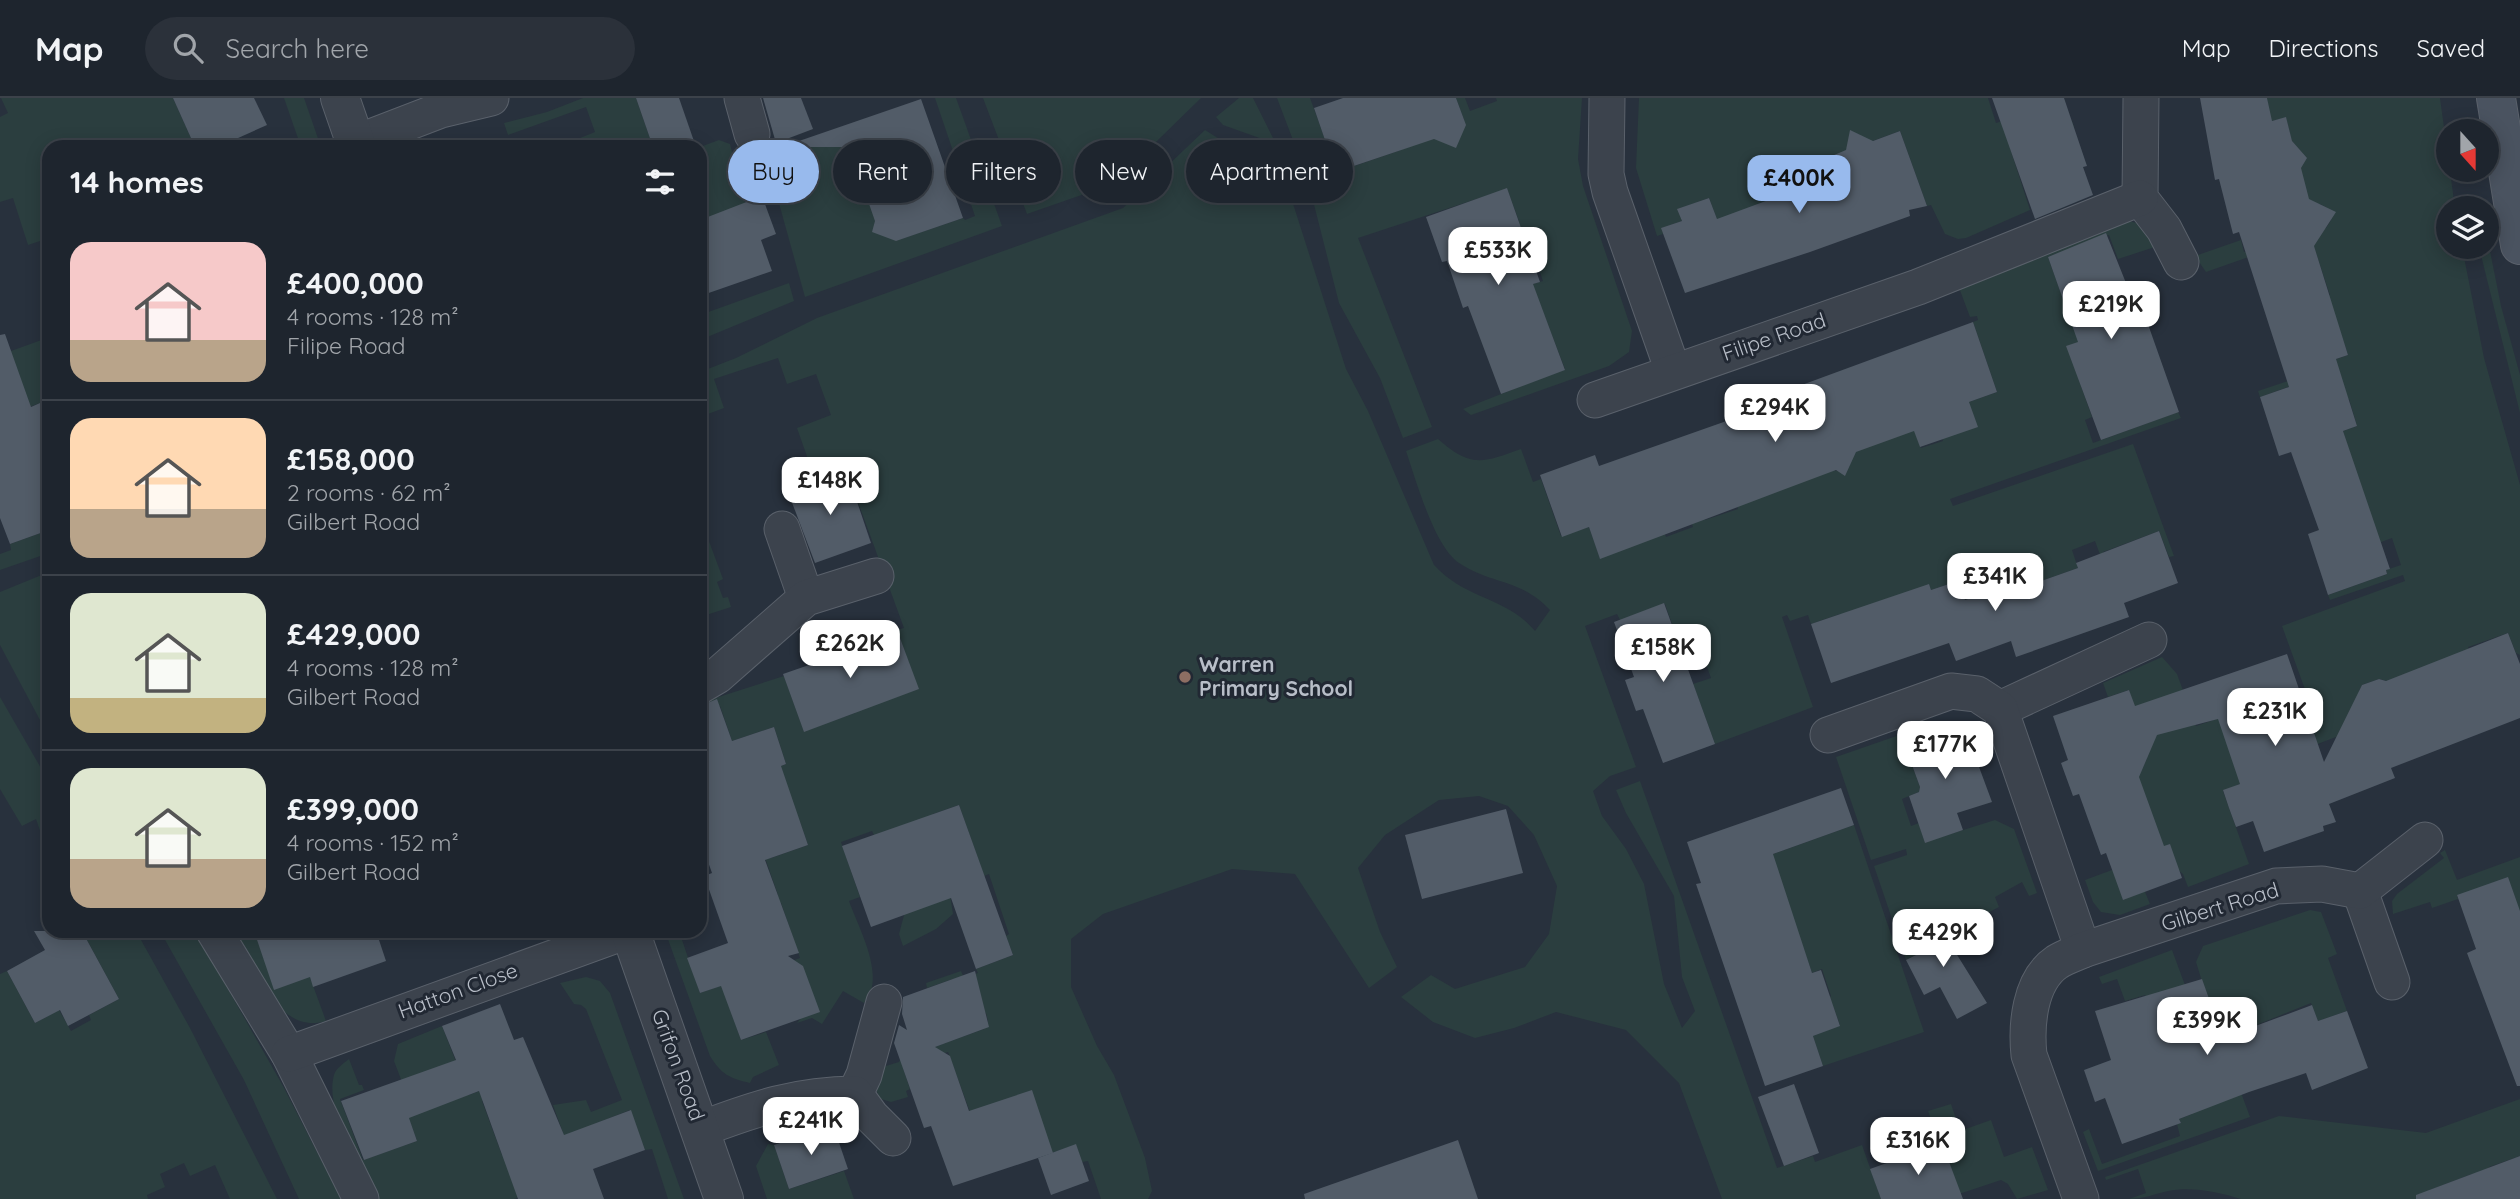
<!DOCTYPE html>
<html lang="en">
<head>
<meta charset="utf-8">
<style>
  body { margin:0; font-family:Quicksand,sans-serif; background:#2b313a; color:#f1f3f6; height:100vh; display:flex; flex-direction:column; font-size:26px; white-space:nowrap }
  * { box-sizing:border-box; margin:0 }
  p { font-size:23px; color:#a1a5aa }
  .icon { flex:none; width:38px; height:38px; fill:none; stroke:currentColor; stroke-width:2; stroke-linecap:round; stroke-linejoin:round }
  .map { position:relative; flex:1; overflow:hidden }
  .side { position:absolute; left:42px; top:42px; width:665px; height:798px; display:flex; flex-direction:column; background:#1e252e; border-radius:21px; box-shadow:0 4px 18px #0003,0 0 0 2px #3c424a }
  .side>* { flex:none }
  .banner { position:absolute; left:728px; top:42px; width:665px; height:63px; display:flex; gap:14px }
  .needle { width:46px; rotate:159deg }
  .fabs { position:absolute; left:2436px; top:21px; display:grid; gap:14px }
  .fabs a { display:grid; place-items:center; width:63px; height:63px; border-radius:50%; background:#1e252e; box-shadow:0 4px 18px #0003,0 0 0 2px #3c424a; font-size:35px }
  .price { position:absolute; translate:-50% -60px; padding:0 16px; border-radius:14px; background:#fff; color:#222; font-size:23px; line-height:46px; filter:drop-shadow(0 2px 4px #0008) }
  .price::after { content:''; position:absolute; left:50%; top:42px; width:21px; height:16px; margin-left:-10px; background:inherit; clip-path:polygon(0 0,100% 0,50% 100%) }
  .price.current { background:#98baed; color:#111 }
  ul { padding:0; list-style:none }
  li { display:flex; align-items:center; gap:21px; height:175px; padding:0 28px }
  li+li { border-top:2px solid #3c424a }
  li span { display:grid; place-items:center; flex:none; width:196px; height:140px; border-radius:21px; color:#555 }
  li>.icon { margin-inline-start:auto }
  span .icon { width:84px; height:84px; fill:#fffc; stroke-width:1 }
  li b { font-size:30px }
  h2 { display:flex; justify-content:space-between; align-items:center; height:84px; padding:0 28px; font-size:30px }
  .pill { padding:0 24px; border-radius:32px; background:#1e252e; box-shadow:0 4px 18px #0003,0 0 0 2px #3c424a; font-size:24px; line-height:63px }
  .pill.current { background:#98baed; color:#111 }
  header { display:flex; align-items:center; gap:42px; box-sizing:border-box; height:98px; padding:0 35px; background:#1e252e; border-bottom:2px solid #3c424a }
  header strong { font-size:33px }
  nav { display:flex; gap:38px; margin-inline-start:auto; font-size:24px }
  .search { width:490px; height:63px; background:#2b313a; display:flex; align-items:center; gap:18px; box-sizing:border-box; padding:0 24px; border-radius:38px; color:#a1a5aa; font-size:26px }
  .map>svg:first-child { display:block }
  .green { fill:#2b3e3f }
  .building { fill:#525c68 }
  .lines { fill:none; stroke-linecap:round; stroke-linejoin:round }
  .minor-casing { stroke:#5a616b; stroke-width:37 }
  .tertiary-casing { stroke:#5a616b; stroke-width:40 }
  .secondary-casing { stroke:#5a616b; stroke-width:40 }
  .minor { stroke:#3c434d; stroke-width:35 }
  .tertiary { stroke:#3c434d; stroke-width:38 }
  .secondary { stroke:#4a5360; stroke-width:38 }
  .education-dot { fill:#8d6e63; stroke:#212833; stroke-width:2.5 }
  .labels { text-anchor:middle; stroke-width:6; stroke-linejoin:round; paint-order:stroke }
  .street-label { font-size:21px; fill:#b8bec8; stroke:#212833 }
  .poi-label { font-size:21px; font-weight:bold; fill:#b8bec8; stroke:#212833; text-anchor:start }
</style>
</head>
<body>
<header>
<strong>Map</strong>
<div class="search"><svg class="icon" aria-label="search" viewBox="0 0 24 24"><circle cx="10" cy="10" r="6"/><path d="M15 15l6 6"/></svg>Search here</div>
<nav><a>Map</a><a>Directions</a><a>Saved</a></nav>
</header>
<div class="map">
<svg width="2520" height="1101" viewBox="0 0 2520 1101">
  <rect width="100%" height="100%" fill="#28313d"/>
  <g class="green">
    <polygon points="1,0 173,0 195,49 49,49 49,140 28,147 13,100 0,104 0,19 8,15"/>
    <polygon points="284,0 304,0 321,49 301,49"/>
    <polygon points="583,0 636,0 653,49 577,49 575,42 595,34 586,9 508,37 504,25 547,14"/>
    <polygon points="935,0 956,0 1002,128 805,199 767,62 845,33 854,55 870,50 871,54 853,60 863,87 901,141 963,120 965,122 975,118"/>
    <polygon points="983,0 1201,0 1113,86 1027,116"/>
    <polygon points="1239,0 1253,0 1276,46 1223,27 1216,19"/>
    <polygon points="1277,0 1310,0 1337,74 1398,53 1464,22 1456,0 1465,0 1470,13 1497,3 1496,0 1582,0 1578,61 1583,88 1632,233 1629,254 1609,268 1471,317 1463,311 1565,271 1532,186 1543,183 1532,152 1464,175 1519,123 1507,91 1358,140 1432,329 1403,340 1380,280 1339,205 1307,79"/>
    <polygon points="1639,0 1988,0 1996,25 2009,21 2018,42 2072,23 2074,29 2010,50 2030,112 1966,140 1958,141 1945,136 1931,107 1927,108 1900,33 1867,45 1859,36 1849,40 1873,122 1838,63 1828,59 1820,63 1817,71 1821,84 1735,169 1709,100 1678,111 1682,123 1662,130 1663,136 1657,138 1636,70"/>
    <polygon points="2267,0 2440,0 2455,110 2448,110 2448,149 2462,149 2484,260 2520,387 2520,557 2516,555 2508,535 2468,549 2476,570 2420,591 2379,581 2362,587 2359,593 2370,626 2315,647 2298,600 2307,597 2282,528 2405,483 2403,477 2330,502 2328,497 2387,476 2386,472 2401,467 2392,440 2376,446 2343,333 2357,328 2349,301 2329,308 2319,278 2260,299 2258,293 2291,282 2290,277 2348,257 2330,204 2278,214 2330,197 2312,143 2260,155 2206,174 2195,158 2241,142 2244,154 2308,138 2308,134 2326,130 2331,122 2327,110 2320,106 2311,109 2235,98 2305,62 2299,51 2293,49 2286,20 2220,34 2269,13"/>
    <path d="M1205,32L1232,49L1279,62L1346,271L1368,313L1434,467C1466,502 1507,499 1535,533L1550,512C1520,480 1492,487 1459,465C1434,448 1416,382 1406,353L1438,341C1471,370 1482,365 1521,351L1533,384L1541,381L1561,438L1589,429L1600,460L1658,419L1666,439L1693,429L1668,358L1680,354L1705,422L1738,411L1733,397L1751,390L1727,322L1735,319L1836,373L1849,369L1853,355L1911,324L1921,350L1943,343L1912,252L1969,304L1997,294L1973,224L1978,222L1977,218L1970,219L1958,187L2125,122L2140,126L2158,148L2118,161L2109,137L2048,159L2068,215L2116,198L2080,243L2081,288L2092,319L2085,322L2093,345L2178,314L2181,320L1950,401L1953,408L2133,346L2174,458L2169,459L2159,433L2103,454L2105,461L2102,462L2095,443L2072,452L2078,470L1996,499L1993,493L1965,502L1958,483L1931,492L1929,487L1847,533L1840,516L1811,526L1808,517L1790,523L1787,517L1782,519L1813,609L1715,646L1693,586L1711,580L1703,558L1685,563L1665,506L1620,522L1617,516L1585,528L1636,669L1610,678L1593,693L1602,718L1626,751L1644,786L1664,886L1682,930L1695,913L1682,879L1674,798L1626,715L1616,692L1640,683L1777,1070L1813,1058L1815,1064L1862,1047L1881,1101H1722L1679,985L1626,932L1556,914L1514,930L1475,940L1433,924L1401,899L1431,877L1455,891L1525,869L1549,836L1557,788L1534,737L1508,708L1479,698L1439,702L1385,737L1358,770L1380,834L1397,869L1369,890L1295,776L1232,771L1103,816L1071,841V889L1097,948L1114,977L1145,1060L1152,1093L1148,1101H1101L1088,1063L1082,1064L1076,1047L1036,1060L970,1014L948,954L903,970L910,991L906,993L908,999L891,1004L881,1001C874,991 874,983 876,971L899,964L903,957L915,956L984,931L988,923L986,915L977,911L953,881L927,890L926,885L961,873L964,880L978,875L976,871L1013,857L1006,838L1009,836L989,776L984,778L959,707L933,716L941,739L953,816L936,831L903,848L899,836L907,806L872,733L841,744L860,799L849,803C859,831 887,880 864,905L843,893L822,926L812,920L797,925L801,920L725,897L741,942L766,934L779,967L753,979L750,985C729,980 721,976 710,958L665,833H679L700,895L800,860L781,805L744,818L778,797L764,757L771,760L808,747L800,724L747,680L786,666L774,629L732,643L720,608L700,614V605L784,578L804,633L855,615L832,551L842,546L865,610L918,591L897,532L904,530L847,374L816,384L797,330L831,317L816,276L787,286L778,260L714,281L724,310L700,319V274L736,260L817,220L1123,110Z"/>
    <polygon points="719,42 730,46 745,105 700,140 700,49"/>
    <polygon points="2487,138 2501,208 2520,277 2520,315 2479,149 2487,149"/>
    <polygon points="789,185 794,203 700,242 700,217"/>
    <polygon points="47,240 49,330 40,305 0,320 11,253"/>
    <polygon points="700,419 723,481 717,484 723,500 728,499 731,509 700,519"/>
    <polygon points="49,432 49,455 0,472 0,456 11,452 10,446"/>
    <polygon points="49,474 49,639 0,547 0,494"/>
    <polygon points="2162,559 2177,576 2196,628 2266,604 2240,686 2223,693 2249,766 2188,789 2183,776 2155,752 2132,673 2143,669 2147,660 2129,592 2108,599 2103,585"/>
    <polygon points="0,599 49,684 49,749 45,747 36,721 22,728 0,691"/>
    <polygon points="1911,633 1914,641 1904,645 1920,689 1919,694 1902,701 1911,728 1919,725 1925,744 1995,722 2014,731 2037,795 2029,798 2022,784 1995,799 1999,809 1972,823 1980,839 1954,852 1943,835 1919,847 1922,854 1906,862 1874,768 1907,757 1906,751 1871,762 1836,659"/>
    <polygon points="1854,727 1924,934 1823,968 1813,938 1840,927 1831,903 1811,910 1809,906 1831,898 1822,871 1812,875 1802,846 1748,765"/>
    <polygon points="2445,752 2457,782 2520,759 2520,813 2457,797 2458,801 2432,810 2430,804 2393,816 2392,803 2397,796 2444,760 2440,755"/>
    <polygon points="2112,772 2145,794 2150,806 2120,817 2101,814 2093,804 2085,782"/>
    <polygon points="2310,812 2321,814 2337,856 2328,860 2347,913 2318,923 2311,905 2229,938 2236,959 2229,962 2250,1019 2098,1073 2083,1034 2089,1031 2102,1066 2180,1038 2177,1026 2181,1025 2179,1021 2192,1016 2145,897 2125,903 2117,881 2102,886 2099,879 2172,852 2196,917 2213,919 2196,864 2203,848"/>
    <polygon points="82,833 136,833 190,930 277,1101 230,1101 215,1067 190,1078 184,1065 160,1076 165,1089 147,1097 148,1101 0,1101 0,876 7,873 35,925 59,912 71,933 91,922 89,917 119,901"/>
    <polygon points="160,833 195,833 283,988 341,1101 299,1101 244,982"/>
    <path d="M234,833H258L255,835L275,891L308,874L326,923C277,938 253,867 234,833Z"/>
    <path d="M586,879L600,883L610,895L684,1101H668L652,1051L645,1052L630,1012L592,1027L531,1095L514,1101H377C361,1069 324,1013 334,977C336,970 344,965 349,961L359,987H362L364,992L340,1001L363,1062L417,1043L397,987L402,984L394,963L398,946L442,928L469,997L536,971L541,981L482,1003L502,1057L563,1035L553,1007L586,1002L591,1014L622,1002L586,911L581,907L574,906L560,885Z"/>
    <path d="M2520,1001V1058L2489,1069L2484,1079L2472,1076L2430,1092L2433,1101H2241C2219,1094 2191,1088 2168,1093C2154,1096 2144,1101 2129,1101L2146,1095L2138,1071L2106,1082L2105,1079L2279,1018L2426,1035Z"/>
    <polygon points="1951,1006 1960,1033 1991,1022 2004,1059 2032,1049 2048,1092 2017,1101 2008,1086 2001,1082 1953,1098 1908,1101 1940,1046 1928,1013"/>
    <polygon points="768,1046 774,1047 789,1091 844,1073 854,1101 767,1101 756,1068"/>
  </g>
  <g class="building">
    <polygon points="173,0 254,0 267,27 218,49 195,49"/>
    <polygon points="636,0 679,0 696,49 653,49"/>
    <polygon points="763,0 801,0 813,31 776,45"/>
    <polygon points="1343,0 1456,0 1466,27 1456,50 1434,41 1336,74 1314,10"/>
    <polygon points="1992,0 2064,0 2087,68 2083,69 2093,97 2035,121"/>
    <polygon points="2200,0 2267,0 2272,23 2286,19 2292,43 2307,60 2301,70 2309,101 2336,114 2314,148 2348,257 2336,261 2357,328 2343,333 2390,471 2386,472 2387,476 2328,497 2308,436 2319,432 2291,354 2279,358 2260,299 2289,289 2239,134 2233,136 2219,81 2215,82"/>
    <polygon points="921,1 963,120 896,143 872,134 875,123 854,63 891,49 800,49 799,43"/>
    <polygon points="1850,32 1873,43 1900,33 1927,108 1909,112 1910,118 1810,154 1685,195 1661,130 1682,123 1677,111 1709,100 1717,121 1812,86 1820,63 1846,52"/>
    <polygon points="1507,90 1540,184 1533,186 1565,272 1501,296 1468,208 1463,210 1447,163 1442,164 1426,119"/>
    <polygon points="762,98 776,136 761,142 772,173 700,198 700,122"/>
    <polygon points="2106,135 2132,200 2138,198 2179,314 2101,342 2066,248 2078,244 2048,159"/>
    <polygon points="1973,224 1997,294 1969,304 1978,329 1920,349 1914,333 1856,354 1845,378 1836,372 1600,461 1589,429 1562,439 1540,377 1595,357 1599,368 1735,320 1734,317 1802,294 1799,288"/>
    <polygon points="5,236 31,309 40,305 49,330 49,432 10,446 0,420 0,237"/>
    <polygon points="847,374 871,445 815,465 788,394"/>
    <polygon points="2159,433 2178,485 2124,505 2129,519 2016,559 2011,543 1956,563 1949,545 1831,585 1811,526 1929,486 1931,492 1958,483 1965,502 1993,493 1996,499 2078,470 2076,465"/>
    <polygon points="1664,505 1715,646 1663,665 1643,611 1636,613 1625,582 1634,579 1614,524"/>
    <polygon points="897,532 919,591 804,634 783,576 809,567 806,560 870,538 871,542"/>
    <polygon points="2508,535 2520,566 2520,620 2391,670 2395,680 2329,706 2336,724 2323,728 2324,733 2264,754 2253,723 2236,729 2229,710 2223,692 2240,686 2218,621 2157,637 2139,679 2164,748 2170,746 2182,780 2123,802 2106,755 2101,757 2079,696 2073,698 2061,665 2068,662 2053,618 2129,592 2135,608 2287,556 2324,664 2362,587 2379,581 2386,583"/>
    <polygon points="717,601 732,643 774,629 786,666 781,668 808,747 765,762 799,855 788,858 803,868 820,914 741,942 721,888 700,895 687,860 728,845 706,783 707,777 712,775 700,741 700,608"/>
    <polygon points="1962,623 1992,704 1957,715 1963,732 1925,745 1909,698 1919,694 1920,689 1904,645"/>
    <polygon points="1841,690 1854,727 1773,756 1812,875 1821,872 1840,928 1813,938 1823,968 1765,988 1696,786 1701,785 1687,744"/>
    <polygon points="959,707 1013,857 976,871 951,800 871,829 842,748"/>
    <polygon points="1506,711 1523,775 1422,801 1405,737"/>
    <polygon points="2508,779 2520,813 2520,988 2517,988 2467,855 2476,851 2457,797"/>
    <polygon points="1931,815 1987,905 1957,921 1940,889 1924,897 1906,862 1922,854 1909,828"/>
    <polygon points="34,833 82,833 119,901 68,928 60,912 35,925 7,873 45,852"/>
    <polygon points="254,833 376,833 386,863 313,889 310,879 274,892"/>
    <polygon points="975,873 989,929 935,949 950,958 969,1013 1032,992 1053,1055 953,1088 931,1028 924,1030 894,945 899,927 907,932 902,916 903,899"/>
    <polygon points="2202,881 2223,940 2312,907 2318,923 2347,913 2368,970 2312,992 2306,975 2249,994 2179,1021 2181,1025 2122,1046 2105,1000 2095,1004 2084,972 2111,962 2095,913"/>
    <polygon points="500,906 514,942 523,939 564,1037 631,1012 645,1052 593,1071 604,1101 518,1101 479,993 409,1020 417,1043 364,1062 341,1003 456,962 442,928"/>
    <polygon points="1794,986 1819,1055 1784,1068 1758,999"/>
    <polygon points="833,1027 848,1071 789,1091 774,1047"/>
    <polygon points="1458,1042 1478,1101 1305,1101 1304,1096"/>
    <polygon points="1942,1045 1963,1101 1881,1101 1870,1071"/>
    <polygon points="1076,1046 1089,1083 1051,1097 1038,1060"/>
    <polygon points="2520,1058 2520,1101 2416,1101 2416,1097"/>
  </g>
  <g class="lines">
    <g class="minor-casing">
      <g id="minor">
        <polyline points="742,0 752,36"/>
        <polyline points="1607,0 1606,76 1610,94 1673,273"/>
        <polyline points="2141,0 2140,100 2164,131 2181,164"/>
        <polyline points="355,45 441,12 491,0"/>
        <polyline points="1595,302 1918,189 2140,100"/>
        <polyline points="782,431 806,500"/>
        <polyline points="700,588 717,578 806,500 876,478"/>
        <polyline points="2000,611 2149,542"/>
        <polyline points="1828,637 1951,593 1977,596 2000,611 2083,852"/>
        <polyline points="2360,793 2392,884"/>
        <polyline points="214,833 289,956 361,1101"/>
        <polyline points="289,956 627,833"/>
        <polyline points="855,996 864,977 884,904"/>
        <path d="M701,1031C754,1011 798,996 855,996L871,1018L893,1040"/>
        <path d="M2081,1101L2029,957C2026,928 2029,883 2057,864C2065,859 2074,856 2083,852L2276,788L2322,786L2360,793L2425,742"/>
      </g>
    </g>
    <g class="tertiary-casing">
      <g id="tertiary">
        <polyline points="340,0 357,49"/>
        <polyline points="630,833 724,1101"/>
      </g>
    </g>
    <g class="secondary-casing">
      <polyline id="secondary" points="2496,0 2520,147"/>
    </g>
    <use href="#minor" class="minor"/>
    <use href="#tertiary" class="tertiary"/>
    <use href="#secondary" class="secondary"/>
  </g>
  <circle class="education-dot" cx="1185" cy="579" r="7"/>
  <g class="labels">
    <g class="street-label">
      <text transform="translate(1774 239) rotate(-19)" y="7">Filipe Road</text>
      <text transform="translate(2220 809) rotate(-17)" y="7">Gilbert Road</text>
      <text transform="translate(458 893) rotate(-20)" y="7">Hatton Close</text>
      <text transform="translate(678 967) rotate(70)" y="7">Grifon Road</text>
    </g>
    <g class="poi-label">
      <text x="1199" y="574">Warren<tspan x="1199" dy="24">Primary School</tspan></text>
    </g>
  </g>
</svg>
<div class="fabs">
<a><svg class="needle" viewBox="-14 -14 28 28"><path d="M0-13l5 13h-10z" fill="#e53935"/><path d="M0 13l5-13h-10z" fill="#a1a5aa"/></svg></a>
<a><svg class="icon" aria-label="layers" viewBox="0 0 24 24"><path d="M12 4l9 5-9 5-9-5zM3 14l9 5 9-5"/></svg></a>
</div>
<b class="price current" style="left:1799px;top:117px">£400K</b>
<b class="price" style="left:1498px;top:189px">£533K</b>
<b class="price" style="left:2111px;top:243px">£219K</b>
<b class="price" style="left:1775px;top:346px">£294K</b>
<b class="price" style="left:830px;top:419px">£148K</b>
<b class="price" style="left:1995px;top:515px">£341K</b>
<b class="price" style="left:850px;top:582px">£262K</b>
<b class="price" style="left:1663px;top:586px">£158K</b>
<b class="price" style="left:2275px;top:650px">£231K</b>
<b class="price" style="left:1945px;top:683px">£177K</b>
<b class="price" style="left:1943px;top:871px">£429K</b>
<b class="price" style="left:2207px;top:959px">£399K</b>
<b class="price" style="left:811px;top:1059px">£241K</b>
<b class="price" style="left:1918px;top:1079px">£316K</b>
<div class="banner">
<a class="pill current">Buy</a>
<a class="pill">Rent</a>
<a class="pill">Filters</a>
<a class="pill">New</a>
<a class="pill">Apartment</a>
</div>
<section class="side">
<h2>14 homes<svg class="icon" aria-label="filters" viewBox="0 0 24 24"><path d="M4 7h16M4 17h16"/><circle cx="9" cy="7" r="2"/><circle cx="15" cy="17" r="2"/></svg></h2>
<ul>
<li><span style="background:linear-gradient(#f6c9c9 70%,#b9a48a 0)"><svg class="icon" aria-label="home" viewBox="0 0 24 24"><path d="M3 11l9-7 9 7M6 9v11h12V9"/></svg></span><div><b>£400,000</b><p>4 rooms · 128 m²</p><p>Filipe Road</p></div></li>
<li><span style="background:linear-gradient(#ffd9b3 65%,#b9a48a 0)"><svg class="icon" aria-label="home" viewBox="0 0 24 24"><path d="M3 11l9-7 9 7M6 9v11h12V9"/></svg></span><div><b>£158,000</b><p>2 rooms · 62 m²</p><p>Gilbert Road</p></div></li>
<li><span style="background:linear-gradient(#dfe7d0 75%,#c2b280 0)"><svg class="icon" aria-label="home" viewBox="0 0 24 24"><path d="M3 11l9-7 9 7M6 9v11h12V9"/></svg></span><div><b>£429,000</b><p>4 rooms · 128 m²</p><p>Gilbert Road</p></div></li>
<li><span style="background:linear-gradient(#dfe7d0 65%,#b9a48a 0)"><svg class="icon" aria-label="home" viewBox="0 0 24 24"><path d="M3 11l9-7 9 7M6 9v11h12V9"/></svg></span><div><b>£399,000</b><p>4 rooms · 152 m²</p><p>Gilbert Road</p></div></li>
</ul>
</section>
</div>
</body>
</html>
